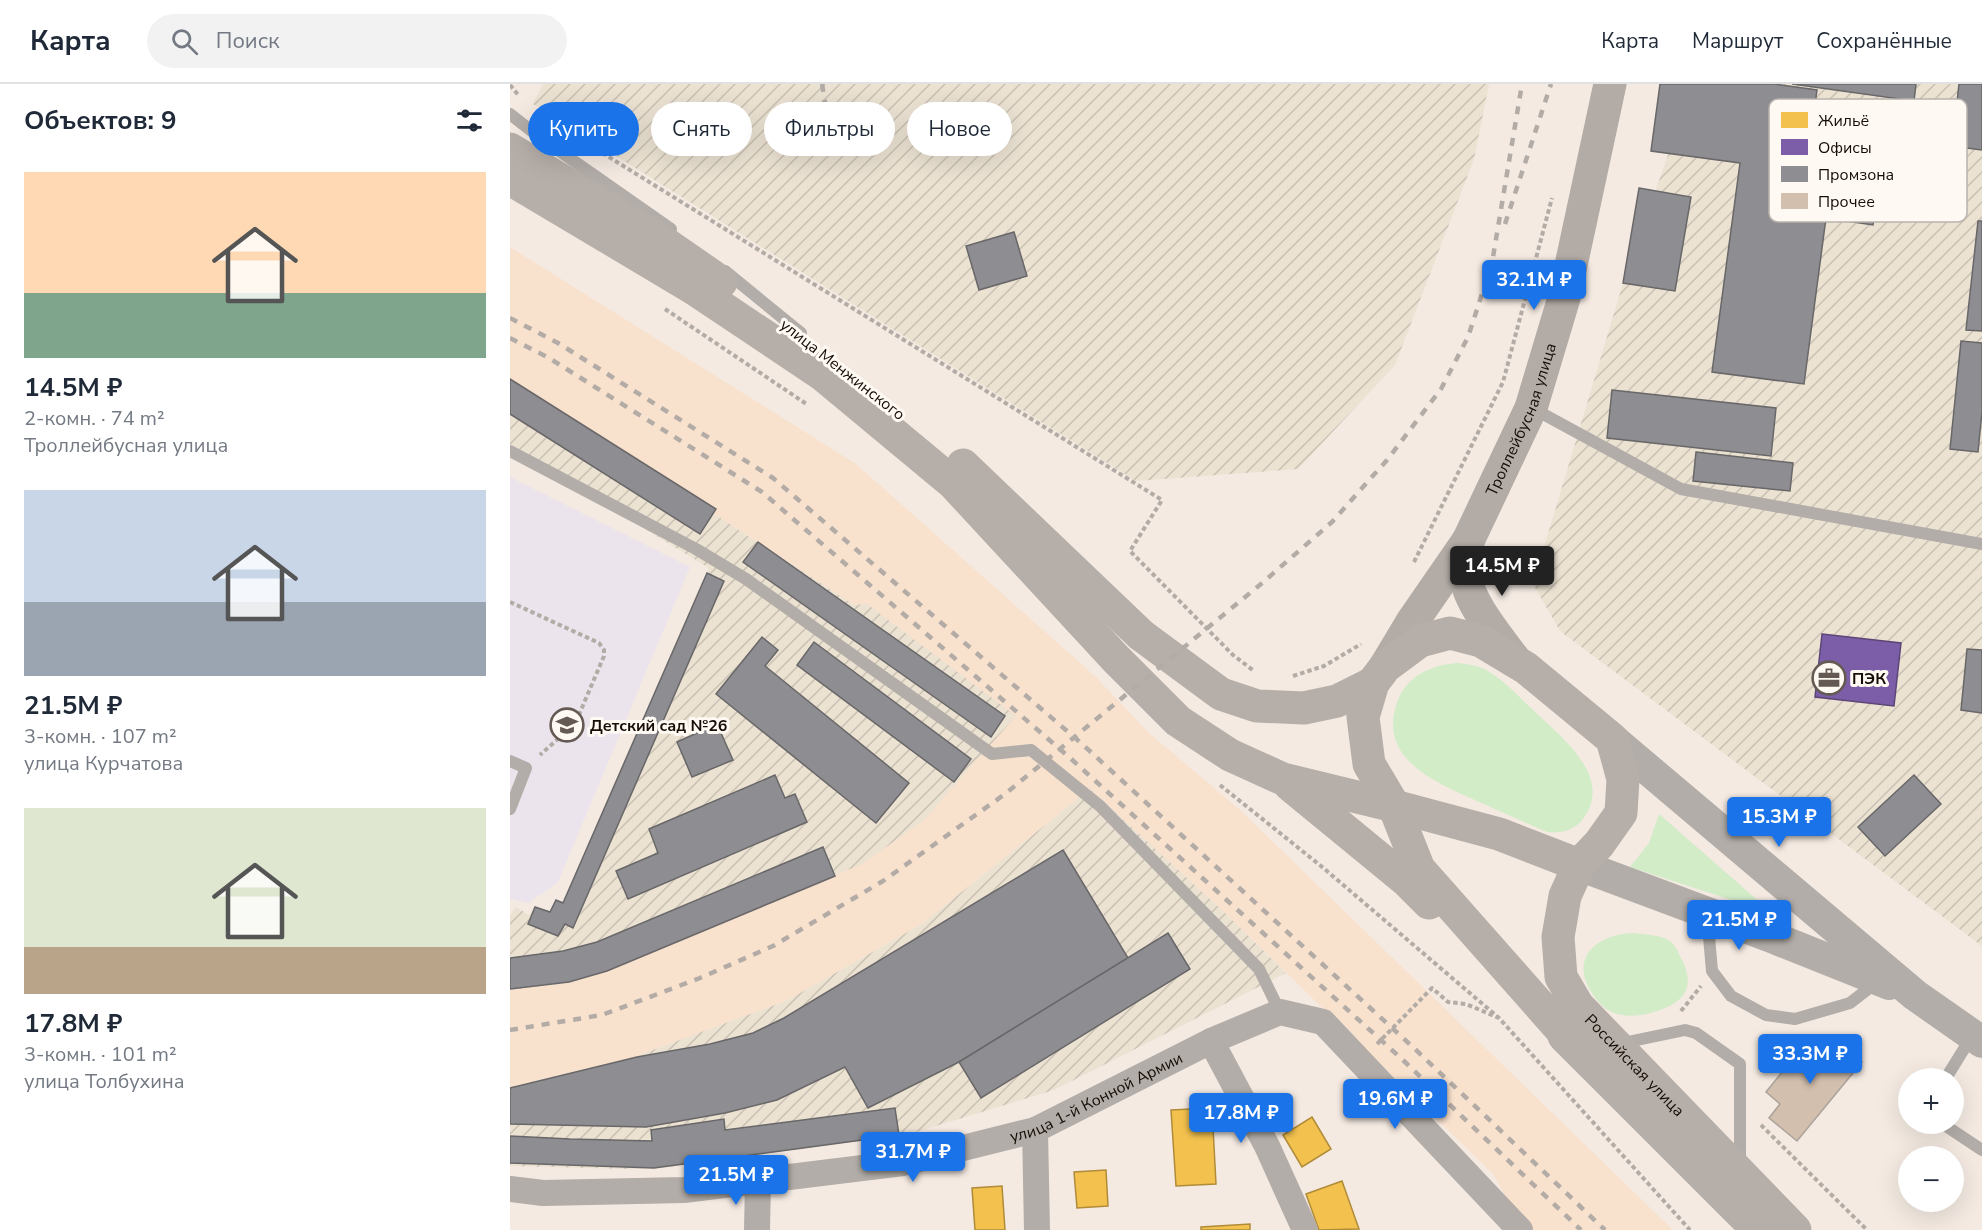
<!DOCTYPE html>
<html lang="ru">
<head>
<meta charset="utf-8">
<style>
  body { margin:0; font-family:"Nunito Sans",sans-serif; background:#f2f2f3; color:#1f2937; height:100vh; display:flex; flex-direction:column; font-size:22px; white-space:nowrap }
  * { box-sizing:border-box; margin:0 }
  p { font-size:20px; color:#747a83 }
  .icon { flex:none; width:33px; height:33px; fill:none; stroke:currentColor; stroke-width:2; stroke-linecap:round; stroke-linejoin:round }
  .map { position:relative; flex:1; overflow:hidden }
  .side { display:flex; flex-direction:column; background:#fff; width:510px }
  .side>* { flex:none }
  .guide { position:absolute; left:18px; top:18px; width:570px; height:54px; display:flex; gap:12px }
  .tools { position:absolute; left:1388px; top:984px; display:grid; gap:12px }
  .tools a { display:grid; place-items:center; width:66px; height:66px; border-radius:50%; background:#fff; box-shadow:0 6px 24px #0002; font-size:30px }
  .price { position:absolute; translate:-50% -51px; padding:0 14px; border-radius:6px; background:#1a73e8; color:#fff; font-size:20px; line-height:39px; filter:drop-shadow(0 2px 3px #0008) }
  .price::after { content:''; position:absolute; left:50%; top:36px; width:18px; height:14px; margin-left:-9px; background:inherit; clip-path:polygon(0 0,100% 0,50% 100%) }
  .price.on { background:#222; color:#fff }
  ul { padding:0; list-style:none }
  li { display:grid; align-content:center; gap:12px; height:318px; padding:0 24px }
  li span { display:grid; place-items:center; height:186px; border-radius:0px; color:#555 }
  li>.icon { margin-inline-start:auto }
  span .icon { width:108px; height:108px; fill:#fffc; stroke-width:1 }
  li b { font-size:26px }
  h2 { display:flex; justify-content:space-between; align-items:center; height:72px; padding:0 24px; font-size:26px }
  .chip { padding:0 21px; border-radius:27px; background:#fff; box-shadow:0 6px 24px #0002; font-size:21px; line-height:54px }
  .chip.on { background:#1a73e8; color:#fff }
  header { display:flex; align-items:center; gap:36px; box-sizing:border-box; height:84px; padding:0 30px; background:#fff; border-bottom:2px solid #e0e1e3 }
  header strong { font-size:28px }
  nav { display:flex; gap:33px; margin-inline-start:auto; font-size:21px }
  .search { width:420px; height:54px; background:#f2f2f3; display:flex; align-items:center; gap:15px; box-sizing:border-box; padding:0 21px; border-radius:33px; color:#747a83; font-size:22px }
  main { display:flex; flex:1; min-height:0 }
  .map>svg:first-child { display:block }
  .built { fill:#f8e1cd }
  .industrial { fill:url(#industrial-furrows) }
  .education { fill:#ebe4ec }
  .green { fill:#d2ecc8 }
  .homes { fill:#f2c14e; stroke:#b08b38; stroke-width:1.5 }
  .offices { fill:#7b5ea7; stroke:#5d4677; stroke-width:1.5 }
  .industry { fill:#8d8d92; stroke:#696768; stroke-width:1.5 }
  .building { fill:#d2bfad; stroke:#aba29a; stroke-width:1.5 }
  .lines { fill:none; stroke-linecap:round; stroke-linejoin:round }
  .path { stroke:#b3aca6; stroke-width:4; stroke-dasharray:4.5 3; stroke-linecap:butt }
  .service { stroke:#b2ada8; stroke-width:12 }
  .minor { stroke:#b2ada8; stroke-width:26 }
  .tertiary { stroke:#b2ada8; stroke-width:32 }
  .secondary { stroke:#b3aca6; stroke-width:33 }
  .primary { stroke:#b6aea8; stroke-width:33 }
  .rail { stroke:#b2aba6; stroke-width:4.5; stroke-dasharray:8 8; stroke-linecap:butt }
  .labels { text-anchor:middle; stroke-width:6; stroke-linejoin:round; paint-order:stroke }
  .street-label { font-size:16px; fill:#160d06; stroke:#fff9f4 }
  .poi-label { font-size:16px; font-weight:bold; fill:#160d06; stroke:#fff9f4; text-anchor:start }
  .key { fill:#fff9f4; stroke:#b9b2ad; stroke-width:1.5 }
  .key-label { font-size:16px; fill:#160d06 }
</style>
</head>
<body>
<header>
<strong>Карта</strong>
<div class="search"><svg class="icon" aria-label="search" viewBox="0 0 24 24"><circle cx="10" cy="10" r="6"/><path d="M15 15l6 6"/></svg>Поиск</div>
<nav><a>Карта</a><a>Маршрут</a><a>Сохранённые</a></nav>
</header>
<main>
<section class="side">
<h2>Объектов: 9<svg class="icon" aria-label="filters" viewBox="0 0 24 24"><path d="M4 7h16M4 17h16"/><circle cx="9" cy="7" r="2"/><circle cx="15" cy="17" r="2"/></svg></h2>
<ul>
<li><span style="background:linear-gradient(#ffd9b3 65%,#7fa58c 0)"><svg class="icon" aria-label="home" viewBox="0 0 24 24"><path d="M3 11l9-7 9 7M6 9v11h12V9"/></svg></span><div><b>14.5M ₽</b><p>2-комн. · 74 m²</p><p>Троллейбусная улица</p></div></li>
<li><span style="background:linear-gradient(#c9d6e8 60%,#9aa5b1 0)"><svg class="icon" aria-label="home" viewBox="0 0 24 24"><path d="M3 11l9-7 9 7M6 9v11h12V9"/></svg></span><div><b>21.5M ₽</b><p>3-комн. · 107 m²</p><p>улица Курчатова</p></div></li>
<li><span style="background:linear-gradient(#dfe7d0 75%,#b9a48a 0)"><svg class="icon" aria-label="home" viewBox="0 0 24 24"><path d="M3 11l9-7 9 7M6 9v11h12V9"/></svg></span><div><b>17.8M ₽</b><p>3-комн. · 101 m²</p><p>улица Толбухина</p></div></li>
</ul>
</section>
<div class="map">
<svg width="1472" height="1146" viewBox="0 0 1472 1146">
  <defs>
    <pattern id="industrial-furrows" width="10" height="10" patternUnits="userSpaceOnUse" patternTransform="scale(1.5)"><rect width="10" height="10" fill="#ebe2d2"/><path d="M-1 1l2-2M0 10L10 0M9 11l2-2" fill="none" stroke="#c9c1b3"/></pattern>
  </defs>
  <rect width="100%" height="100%" fill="#f4eae2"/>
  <polygon class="built" points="0,163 346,380 585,592 639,649 729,725 1163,1146 1014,1146 983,1090 713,827 580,705 412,840 276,917 121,974 0,1003 0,906 61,898 357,520 344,521 0,297"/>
  <g class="industrial">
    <polygon points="33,0 979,0 964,75 885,281 788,385 626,397 23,20"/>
    <polygon points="1183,0 1472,0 1472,862 1050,547 1023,500 1113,199"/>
    <polygon points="0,297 344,521 357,520 506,632 413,737 352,780 95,887 61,898 0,906 0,831 6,823 19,831 26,823 39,829 46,816 54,818 199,484 0,363"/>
    <polygon points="580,705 713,827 776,889 544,1006 403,1049 159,1083 116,1085 0,1082 0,1003 121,974 276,917 412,840"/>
  </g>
  <polygon class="education" points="0,393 180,483 48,798 19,819 0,815"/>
  <g class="green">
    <path d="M947,579C958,580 969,582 978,587C995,597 1009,613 1023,626C1050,652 1105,693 1073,735C1065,746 1050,750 1037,748C1014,738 992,728 969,718C927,699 865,675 888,616C898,591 922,581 947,579Z"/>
    <polygon points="1149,730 1253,821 1249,825 1120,783 1139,759"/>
    <path d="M1125,849C1136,851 1151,851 1160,857C1166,862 1169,870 1172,876C1183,898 1179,914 1155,924C1140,931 1118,935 1102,928C1093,924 1087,917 1082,909C1058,873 1089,849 1125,849Z"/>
  </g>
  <g class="homes">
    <polygon points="702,1024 706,1100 666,1102 661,1026"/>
    <polygon points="802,1033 821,1065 792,1083 773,1051"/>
    <polygon points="596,1086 598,1122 567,1124 564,1088"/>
    <polygon points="832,1097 849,1145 809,1146 796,1110"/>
    <polygon points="492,1102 495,1146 465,1146 462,1104"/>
    <polygon points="740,1140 740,1146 691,1146 691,1143"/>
  </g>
  <polygon class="offices" points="1312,550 1391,559 1384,622 1305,613"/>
  <g class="industry">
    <polygon points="1150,0 1264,0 1307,6 1302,42 1391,62 1384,102 1369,100 1363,141 1316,134 1294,300 1202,288 1230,79 1141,67"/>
    <polygon points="1282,0 1406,0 1404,17"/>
    <polygon points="1449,0 1472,0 1472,66 1442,62"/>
    <polygon points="1129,104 1181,113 1165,207 1113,199"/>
    <polygon points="1468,137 1472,137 1472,247 1456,246"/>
    <polygon points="504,148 517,192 469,206 456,162"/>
    <polygon points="1451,257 1472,259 1472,328 1468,368 1440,365"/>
    <polygon points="0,295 206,425 190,450 0,330"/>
    <polygon points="1102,306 1266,324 1261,372 1097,354"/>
    <polygon points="1186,368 1283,379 1280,407 1183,397"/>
    <polygon points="248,458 495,632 481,653 233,478"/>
    <polygon points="197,489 214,497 63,844 55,840 48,852 18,840 25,823 40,828 46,816 53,819"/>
    <polygon points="252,553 268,566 255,582 399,699 366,739 206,610"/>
    <polygon points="304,558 461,675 444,698 287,581"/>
    <polygon points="1457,565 1472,566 1472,629 1451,626"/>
    <polygon points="207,640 223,676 182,693 167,658"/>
    <polygon points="265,691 275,714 285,710 297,738 118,815 106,787 148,769 139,745"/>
    <polygon points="1404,691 1431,720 1375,772 1348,743"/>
    <polygon points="313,763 325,792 97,887 59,898 0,905 0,874 53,867 87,858"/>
    <polygon points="553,766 618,874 449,978 358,1024 335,983 267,1016 215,1029 136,1043 0,1040 0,1004 127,973 200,960 243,949 274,934"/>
    <polygon points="658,849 680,885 471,1014 449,978"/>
    <polygon points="385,1024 389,1051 144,1084 0,1079 0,1052 60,1055 142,1057 141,1046 214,1035 215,1046"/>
  </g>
  <polygon class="building" points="1324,954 1352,978 1287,1057 1259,1034 1270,1020 1256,1008 1298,956 1313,968"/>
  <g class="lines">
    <g class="path">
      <polyline points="0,1 9,12"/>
      <polyline points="86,65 652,416 620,467 723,571 744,587"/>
      <polyline points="155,225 298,321"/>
      <polyline points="904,478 993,298 1042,114"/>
      <polyline points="0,518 89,559 94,566 94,572 62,647 57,653 49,654 30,671"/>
      <polyline points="783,592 814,582 851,560"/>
      <polyline points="710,701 811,782 989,934"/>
      <polyline points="1171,927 1191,902"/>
      <polyline points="867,960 922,904 938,918 956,920 989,934 1180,1146"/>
      <polyline points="1251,1041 1357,1146"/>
    </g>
    <g class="service">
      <polyline points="0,30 28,52 161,145"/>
      <polyline points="215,187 291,249"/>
      <polyline points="1022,324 1171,405 1472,460"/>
      <polyline points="0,367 186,465 236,495 482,670 521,666 590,722 749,885 770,928"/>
      <polyline points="0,677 16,684 0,725"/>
      <polyline points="1197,830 1202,887 1221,912 1256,931 1285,935 1340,919 1367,898"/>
      <polyline points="1108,960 1175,946 1186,949 1230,980 1230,1081"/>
      <polyline points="1436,994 1462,952"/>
      <polyline points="1433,1040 1472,1066"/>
    </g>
    <g class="minor">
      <polyline points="701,957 757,1062 795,1146"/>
      <polyline points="525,1046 527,1146"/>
      <path id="s1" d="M0,1105L33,1109L174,1106L393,1079L525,1046L701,957L770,928L813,938L1010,1146"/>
      <polyline points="247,1146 248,1098"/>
    </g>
    <g class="tertiary">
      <polyline points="1102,655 1405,911 1472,958"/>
      <polyline points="1069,781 1259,852 1379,900"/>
    </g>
    <g class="secondary">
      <path d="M958,457C957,468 954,480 955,490C958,518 987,552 1004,575"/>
      <path id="s2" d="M875,583L902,538L958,457L1021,324L1054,214L1100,0"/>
    </g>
    <g class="primary">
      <polyline points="0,65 149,155 211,198"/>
      <polyline points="0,95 183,204 313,291 443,399 606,575 668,637 720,671 773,695 884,722 989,750 1069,781"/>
      <polyline points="453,381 631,551 711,610 747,622 794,624 827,617 863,599"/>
      <polyline points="780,701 897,797 919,819"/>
      <polyline points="1054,952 1248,1146"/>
      <path id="s3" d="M1070,967L909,785L884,722L859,680L853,633L863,599L875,583L910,557L940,549L971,557L1016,584L1102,655L1113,695L1111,729L1089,760L1069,781L1055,812L1048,853L1051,893L1068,922L1285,1146"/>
    </g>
    <g class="rail">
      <polyline points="312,0 319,42"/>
      <polyline points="995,140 1041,0"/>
      <polyline points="0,234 48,259 263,394 571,659 905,965 1095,1146"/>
      <polyline points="0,254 39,274 252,408 559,673 894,977 1071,1146"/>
      <polyline points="0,946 92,931 190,894 263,862 373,797 495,710 751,500 822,438 877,376 931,305 958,253 982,179 1012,0"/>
    </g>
  </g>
  <defs>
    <g id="office-ring" transform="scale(1.725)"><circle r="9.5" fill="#fff9f4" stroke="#645a53" stroke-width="1.5"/><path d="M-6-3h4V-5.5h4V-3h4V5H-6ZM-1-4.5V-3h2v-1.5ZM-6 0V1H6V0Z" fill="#645a53"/></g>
    <g id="school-ring" transform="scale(1.725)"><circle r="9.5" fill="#fff9f4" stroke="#645a53" stroke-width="1.5"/><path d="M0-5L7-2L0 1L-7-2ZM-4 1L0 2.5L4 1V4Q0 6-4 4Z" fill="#645a53"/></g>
  </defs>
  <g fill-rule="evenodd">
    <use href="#office-ring" x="1319" y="594"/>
    <use href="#school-ring" x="57" y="641"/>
  </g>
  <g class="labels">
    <g class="street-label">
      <text transform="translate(333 285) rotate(38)" y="6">улица Менжинского</text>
      <text dy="6" stroke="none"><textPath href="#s2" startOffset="284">Троллейбусная улица</textPath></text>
      <text dy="6" stroke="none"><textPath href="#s3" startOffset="1107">Российская улица</textPath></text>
      <text dy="6" stroke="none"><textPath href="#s1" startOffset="600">улица 1-й Конной Армии</textPath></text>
    </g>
    <g class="poi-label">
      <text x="1342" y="600">ПЭК</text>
      <text x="80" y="647">Детский сад №26</text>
    </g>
  </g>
  <rect x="1259" y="15" width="198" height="123" rx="9" class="key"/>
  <rect x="1271" y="28" width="27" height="16" fill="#f2c14e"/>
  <rect x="1271" y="55" width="27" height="16" fill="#7b5ea7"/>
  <rect x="1271" y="82" width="27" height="16" fill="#8d8d92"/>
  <rect x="1271" y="109" width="27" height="16" fill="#d2bfad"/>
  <g class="key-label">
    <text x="1308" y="42">Жильё</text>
    <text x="1308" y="69">Офисы</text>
    <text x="1308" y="96">Промзона</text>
    <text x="1308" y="123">Прочее</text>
  </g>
</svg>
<div class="tools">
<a>+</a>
<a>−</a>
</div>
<b class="price" style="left:1024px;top:227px">32.1M ₽</b>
<b class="price on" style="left:992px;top:513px">14.5M ₽</b>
<b class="price" style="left:1269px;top:764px">15.3M ₽</b>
<b class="price" style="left:1229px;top:867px">21.5M ₽</b>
<b class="price" style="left:1300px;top:1001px">33.3M ₽</b>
<b class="price" style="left:885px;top:1046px">19.6M ₽</b>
<b class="price" style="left:731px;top:1060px">17.8M ₽</b>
<b class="price" style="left:403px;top:1099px">31.7M ₽</b>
<b class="price" style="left:226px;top:1122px">21.5M ₽</b>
<div class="guide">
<a class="chip on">Купить</a>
<a class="chip">Снять</a>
<a class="chip">Фильтры</a>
<a class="chip">Новое</a>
</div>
</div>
</main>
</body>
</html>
